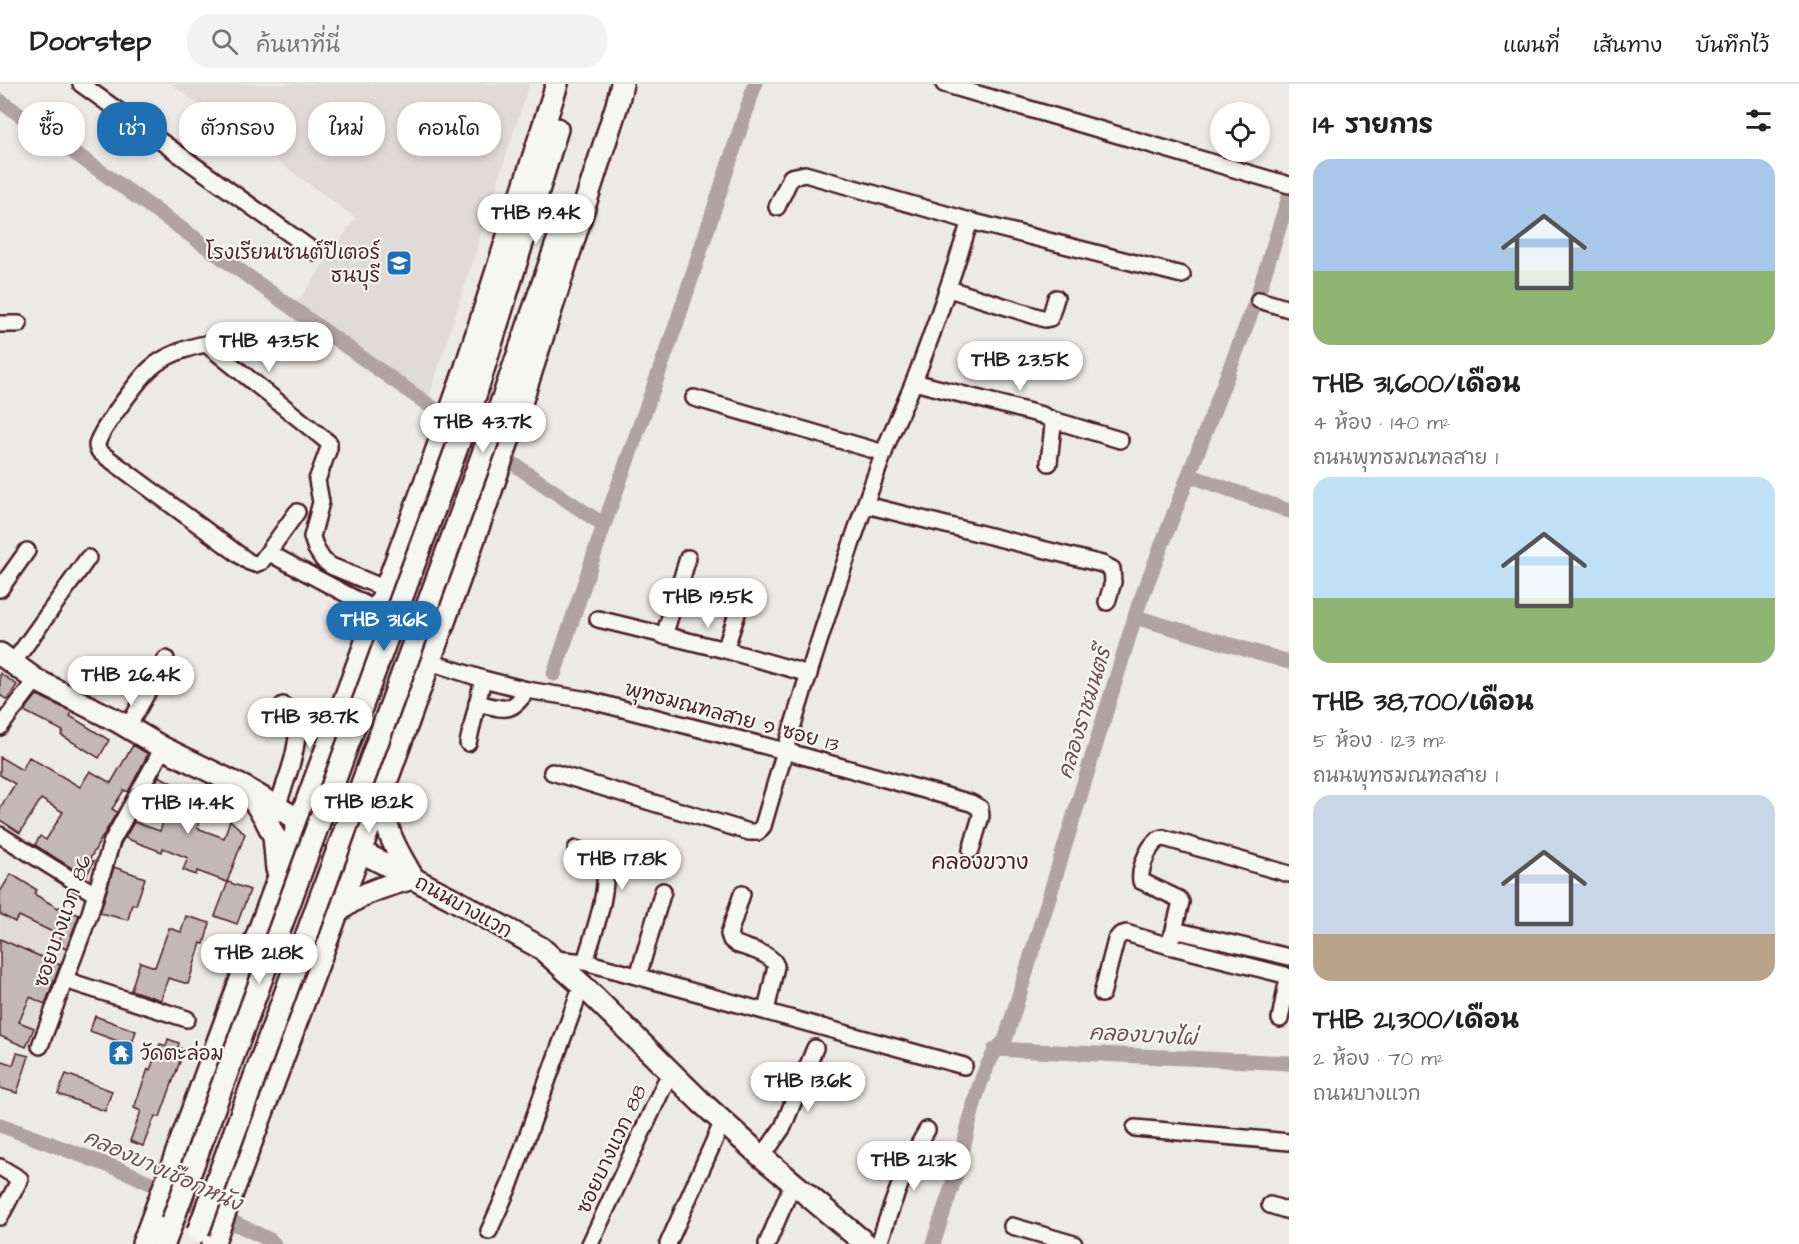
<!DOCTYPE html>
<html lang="th">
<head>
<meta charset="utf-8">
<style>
  body { margin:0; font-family:"Architects Daughter","Playpen Sans Thai",sans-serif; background:#f2f2f2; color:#222; height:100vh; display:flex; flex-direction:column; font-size:22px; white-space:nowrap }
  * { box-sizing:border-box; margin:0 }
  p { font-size:20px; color:#767676 }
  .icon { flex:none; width:33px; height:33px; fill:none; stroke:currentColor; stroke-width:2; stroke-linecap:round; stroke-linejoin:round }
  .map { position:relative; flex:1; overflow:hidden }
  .panel { display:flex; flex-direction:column; background:#fff; width:510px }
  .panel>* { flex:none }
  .banner { position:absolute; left:18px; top:18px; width:570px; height:54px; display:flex; gap:12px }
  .controls { position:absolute; left:1210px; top:18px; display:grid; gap:12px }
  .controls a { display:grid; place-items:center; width:60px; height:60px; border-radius:50%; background:#fff; box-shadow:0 3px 9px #0003; font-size:30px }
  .price { position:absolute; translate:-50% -51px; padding:0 14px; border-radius:21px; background:#fff; color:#222; font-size:20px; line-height:39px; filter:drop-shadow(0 2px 3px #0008) }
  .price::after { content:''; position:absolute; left:50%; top:36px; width:18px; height:14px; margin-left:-9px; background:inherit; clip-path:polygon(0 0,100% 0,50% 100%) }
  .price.selected { background:#1f6fb2; color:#fff }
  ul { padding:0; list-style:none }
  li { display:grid; align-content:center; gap:12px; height:318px; padding:0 24px }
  li span { display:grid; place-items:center; height:186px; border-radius:18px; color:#555 }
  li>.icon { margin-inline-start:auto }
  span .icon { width:108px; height:108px; fill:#fffc; stroke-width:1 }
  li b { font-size:26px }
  h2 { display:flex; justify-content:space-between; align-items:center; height:72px; padding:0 24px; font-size:26px }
  .pill { padding:0 21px; border-radius:24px; background:#fff; box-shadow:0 3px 9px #0003; font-size:21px; line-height:54px }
  .pill.selected { background:#1f6fb2; color:#fff }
  header { display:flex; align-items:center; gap:36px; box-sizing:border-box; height:84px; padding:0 30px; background:#fff; border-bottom:2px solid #e0e0e0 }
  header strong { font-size:28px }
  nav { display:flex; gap:33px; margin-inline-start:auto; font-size:21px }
  .search { width:420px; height:54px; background:#f2f2f2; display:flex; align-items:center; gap:15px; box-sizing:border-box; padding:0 21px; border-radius:24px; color:#767676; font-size:22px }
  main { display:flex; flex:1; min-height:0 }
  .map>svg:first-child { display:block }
  .built { fill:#e0dad8 }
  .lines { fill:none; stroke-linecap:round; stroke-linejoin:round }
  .canal { stroke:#b1a2a3; stroke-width:15 }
  .building { fill:#c4b7b7; stroke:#4a1f2b; stroke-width:1.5 }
  .minor-casing { stroke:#4a1f2b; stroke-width:20 }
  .secondary-casing { stroke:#4a1f2b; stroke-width:26 }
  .minor { stroke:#f6f6f2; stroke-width:15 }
  .secondary { stroke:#f6f6f2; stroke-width:21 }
  .secondary-bridge-casing { stroke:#4a1f2b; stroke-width:26; stroke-linecap:butt }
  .secondary-bridge { stroke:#f6f6f2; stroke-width:21 }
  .labels { text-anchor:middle; stroke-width:4.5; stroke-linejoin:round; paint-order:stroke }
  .poi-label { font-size:20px; fill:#4a1f2b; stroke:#f6f6f2; text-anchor:end }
  .street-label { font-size:20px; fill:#4a1f2b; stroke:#f6f6f2 }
  .water-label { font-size:21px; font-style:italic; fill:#6e4d55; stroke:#f6f6f2 }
  .quarter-label { font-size:22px; fill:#4a1f2b; stroke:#f6f6f2 }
</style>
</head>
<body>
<header>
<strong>Doorstep</strong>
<div class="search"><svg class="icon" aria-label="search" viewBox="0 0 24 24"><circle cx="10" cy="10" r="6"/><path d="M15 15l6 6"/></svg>ค้นหาที่นี่</div>
<nav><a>แผนที่</a><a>เส้นทาง</a><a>บันทึกไว้</a></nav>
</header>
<main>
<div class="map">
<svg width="1289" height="1160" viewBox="0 0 1289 1160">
  <rect width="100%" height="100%" fill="#ece9e6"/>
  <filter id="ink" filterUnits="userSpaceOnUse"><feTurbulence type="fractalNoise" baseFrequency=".0167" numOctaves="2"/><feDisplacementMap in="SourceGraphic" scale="12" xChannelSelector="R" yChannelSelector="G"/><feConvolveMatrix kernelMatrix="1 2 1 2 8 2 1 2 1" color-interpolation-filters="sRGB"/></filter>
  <g filter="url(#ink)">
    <g class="built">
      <polygon points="171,0 529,0 428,316 294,223 356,134"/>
      <polygon points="0,806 81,845 34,967 0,952"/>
    </g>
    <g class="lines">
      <g class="canal">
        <path d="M0,17C202,156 399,305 604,441"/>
        <polyline points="1189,391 1289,427"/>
        <polyline points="1135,533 1289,578"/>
        <polyline points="554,590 604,441 676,241 755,0"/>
        <polyline points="995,965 1289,979"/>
        <polyline points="0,1041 129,1089 270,1156 274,1160"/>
        <path d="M933,1160C941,1134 951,1107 959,1081C968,1048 979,977 1005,957L1138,523L1255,219L1289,113"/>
      </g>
    </g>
    <g class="building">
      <polygon points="0,589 17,601 7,616 0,611"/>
      <polygon points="37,611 72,628 70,632 109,656 99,674 61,651 63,647 24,627"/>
      <polygon points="133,661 148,670 128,708 124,706 112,725 117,728 89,776 94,777 86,793 35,761 40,752 46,756 63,728 41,715 20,749 0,736 0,724 15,700 0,691 0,673 22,686 29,673 80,703 90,687 111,699"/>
      <polygon points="159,692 176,701 170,711 204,724 197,744 224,754 230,736 245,750 227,798 197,787 196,791 183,786 188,774 163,764 162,768 125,754 134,738 160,747 167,728 145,717"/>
      <polygon points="114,783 145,794 136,821 132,820 128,836 100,829"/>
      <polygon points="11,790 37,806 34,810 58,824 59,823 79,831 66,865 58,861 61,852 19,832 15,838 0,830 0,808"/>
      <polygon points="228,798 250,806 237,840 215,832"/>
      <polygon points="186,832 210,839 204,860 201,859 188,900 168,894 161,916 131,906 140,878 155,883 169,844 181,848"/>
      <polygon points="0,855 60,881 45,920 30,913 19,938 34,944 26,963 0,952"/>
      <polygon points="95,932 136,947 131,962 90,947"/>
      <polygon points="168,955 179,959 178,963 184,966 160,1033 155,1032 143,1062 130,1057 141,1027 134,1024 148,985 150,986 160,960 166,962"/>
      <polygon points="17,969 29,972 17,1009 0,1004 0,976 13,981"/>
      <polygon points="66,990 112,1007 105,1027 58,1010"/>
    </g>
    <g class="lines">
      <g class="minor-casing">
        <g id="minor">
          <polyline points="81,0 315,168"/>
          <polyline points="944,0 1289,101"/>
          <polyline points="777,123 791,93 805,90 970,137 1182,191"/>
          <polyline points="949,205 1045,235 1050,234 1056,214"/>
          <polyline points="1259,216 1289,225"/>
          <polyline points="0,240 19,240"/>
          <polyline points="914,298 1042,331 1050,335 1053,341 1049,379"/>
          <polyline points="694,314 884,369"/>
          <polyline points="1050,335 1120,356"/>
          <polyline points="866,421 1102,480 1112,485 1113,498 1107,518"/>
          <path d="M297,428L261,478L255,480L249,478L101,369C98,366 97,365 97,361C98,349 140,294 151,284C164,272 188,263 206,260L329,359V364L317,396L321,418L312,453L316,465L323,476L331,482L386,505"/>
          <polyline points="269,469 378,527"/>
          <polyline points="0,505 27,467"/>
          <polyline points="598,535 725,566 809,590"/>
          <polyline points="664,552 688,474"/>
          <polyline points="725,566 737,530"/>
          <polyline points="430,578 483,595 527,606 588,616 785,667 971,719 980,724 981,732 971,766"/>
          <polyline points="13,579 88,474"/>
          <path d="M477,619C504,625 511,631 527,606"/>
          <polyline points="0,643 36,596"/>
          <polyline points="128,643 166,575"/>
          <polyline points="468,659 483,595"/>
          <path d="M552,688L749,748H758L763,742C799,617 838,493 883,371C892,345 905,321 915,295C935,243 953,190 970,137"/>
          <path d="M277,723C286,696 300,664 297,635L283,621"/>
          <polyline points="0,751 95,810"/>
          <path d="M576,765L597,773L605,780C608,814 594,846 585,878"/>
          <path d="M1289,790L1164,754C1150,754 1139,785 1141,797L1179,815L1181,818L1174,846L1289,873"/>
          <path d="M742,810L729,850L731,856L736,860C748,865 772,869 776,882L766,927"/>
          <polyline points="1169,862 1285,891 1288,894 1280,935"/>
          <polyline points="555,875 585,878 964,982"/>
          <polyline points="638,892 663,807"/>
          <polyline points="65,896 187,935"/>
          <polyline points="1102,910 1116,856 1120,851 1126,849 1169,862 1172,851"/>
          <polyline points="40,962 90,829 112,757 163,664"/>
          <polyline points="1135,1044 1289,1058"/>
          <polyline points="762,1073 783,1043 815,964"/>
          <polyline points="0,1083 20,1095 0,1133"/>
          <polyline points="1270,1121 1289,1127"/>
          <polyline points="1012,1142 1074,1160"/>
          <polyline points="489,1147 510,1100 582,901"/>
          <polyline points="590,1160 665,999 674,990"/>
          <polyline points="668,1160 723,1037"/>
          <polyline points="767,1160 793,1099"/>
          <path d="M879,1160C892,1119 905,1083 927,1046"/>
        </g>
      </g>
      <g class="secondary-casing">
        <g id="secondary">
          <polyline points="471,325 557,45"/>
          <polyline points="496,334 563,142"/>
          <polyline points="0,570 36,596 119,638 163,664 245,704 299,736 451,814 541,864 582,901 701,1018 762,1073 866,1160"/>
          <polyline points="249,710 264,732 274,752 277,785"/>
          <path d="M385,712C381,743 398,768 413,794"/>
          <path d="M336,830C358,809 385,802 413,794"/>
          <polyline points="143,1160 430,385 465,286 557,0"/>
          <polyline points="164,1160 172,1138"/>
          <polyline points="213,1160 388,693 485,424 518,328 617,21 622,0"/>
        </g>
      </g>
      <use href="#minor" class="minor"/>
      <use href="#secondary" class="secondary"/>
      <g class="secondary-bridge-casing">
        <g id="secondary-bridge">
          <polyline points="172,1138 471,325"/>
          <polyline points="198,1148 496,334"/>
        </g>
      </g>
      <use href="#secondary-bridge" class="secondary-bridge"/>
    </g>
  </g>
  <defs>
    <g id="school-square" transform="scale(1.35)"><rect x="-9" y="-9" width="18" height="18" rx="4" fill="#1f6fb2" stroke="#f6f6f2"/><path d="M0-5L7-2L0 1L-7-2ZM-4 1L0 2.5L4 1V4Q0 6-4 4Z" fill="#fff"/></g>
    <g id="temple-square" transform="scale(1.35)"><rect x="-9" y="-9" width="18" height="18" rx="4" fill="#1f6fb2" stroke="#f6f6f2"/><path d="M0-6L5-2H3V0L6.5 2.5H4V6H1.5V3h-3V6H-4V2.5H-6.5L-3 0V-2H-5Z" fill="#fff"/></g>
  </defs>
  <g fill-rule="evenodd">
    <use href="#school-square" x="399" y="179"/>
    <use href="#temple-square" x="121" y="969"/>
  </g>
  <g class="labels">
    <g class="poi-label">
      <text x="380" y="175">โรงเรียนเซนต์ปีเตอร์<tspan x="380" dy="23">ธนบุรี</tspan></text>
      <text x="140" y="976" text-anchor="start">วัดตะล่อม</text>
    </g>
    <g class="street-label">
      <text transform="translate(732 632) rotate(15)" y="7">พุทธมณฑลสาย ๑ ซอย 13</text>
      <text transform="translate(464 822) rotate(29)" y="7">ถนนบางแวก</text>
      <text transform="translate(62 837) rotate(-71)" y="7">ซอยบางแวก 86</text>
      <text transform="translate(611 1065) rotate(-65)" y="7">ซอยบางแวก 88</text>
    </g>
    <g class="water-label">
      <text transform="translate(1084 629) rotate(-73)" y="7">คลองราชมนตรี</text>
      <text transform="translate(1143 951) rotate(3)" y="7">คลองบางไผ่</text>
      <text transform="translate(163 1086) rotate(24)" y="7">คลองบางเชือกหนัง</text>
    </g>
    <g class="quarter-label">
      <text x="980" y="785">คลองขวาง</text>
    </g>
  </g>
</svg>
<div class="controls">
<a><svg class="icon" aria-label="locate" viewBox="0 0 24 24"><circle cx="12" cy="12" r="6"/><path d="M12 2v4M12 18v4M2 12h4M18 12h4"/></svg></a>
</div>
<b class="price" style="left:536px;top:161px">THB 19.4K</b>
<b class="price" style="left:269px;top:289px">THB 43.5K</b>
<b class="price" style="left:1020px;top:308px">THB 23.5K</b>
<b class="price" style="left:483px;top:370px">THB 43.7K</b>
<b class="price" style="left:708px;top:545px">THB 19.5K</b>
<b class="price selected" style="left:384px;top:568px">THB 31.6K</b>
<b class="price" style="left:131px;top:623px">THB 26.4K</b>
<b class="price" style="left:310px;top:665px">THB 38.7K</b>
<b class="price" style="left:369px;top:750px">THB 18.2K</b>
<b class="price" style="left:188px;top:751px">THB 14.4K</b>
<b class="price" style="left:622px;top:807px">THB 17.8K</b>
<b class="price" style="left:259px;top:901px">THB 21.8K</b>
<b class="price" style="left:808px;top:1029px">THB 13.6K</b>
<b class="price" style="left:914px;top:1108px">THB 21.3K</b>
<div class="banner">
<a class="pill">ซื้อ</a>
<a class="pill selected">เช่า</a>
<a class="pill">ตัวกรอง</a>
<a class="pill">ใหม่</a>
<a class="pill">คอนโด</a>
</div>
</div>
<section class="panel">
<h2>14 รายการ<svg class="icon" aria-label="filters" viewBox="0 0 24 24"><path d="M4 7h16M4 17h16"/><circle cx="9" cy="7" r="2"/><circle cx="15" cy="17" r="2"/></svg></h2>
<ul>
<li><span style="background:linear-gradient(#a9c7e8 60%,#8fb573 0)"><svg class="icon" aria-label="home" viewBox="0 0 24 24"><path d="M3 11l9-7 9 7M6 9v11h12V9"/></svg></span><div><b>THB 31,600/เดือน</b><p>4 ห้อง · 140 m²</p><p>ถนนพุทธมณฑลสาย 1</p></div></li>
<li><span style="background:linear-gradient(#bfe0f5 65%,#8fb573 0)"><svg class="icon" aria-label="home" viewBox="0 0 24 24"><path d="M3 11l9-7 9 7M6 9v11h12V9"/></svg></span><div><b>THB 38,700/เดือน</b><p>5 ห้อง · 123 m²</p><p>ถนนพุทธมณฑลสาย 1</p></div></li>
<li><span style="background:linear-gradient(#c9d6e8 75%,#b9a48a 0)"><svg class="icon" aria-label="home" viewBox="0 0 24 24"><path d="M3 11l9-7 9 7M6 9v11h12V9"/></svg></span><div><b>THB 21,300/เดือน</b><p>2 ห้อง · 70 m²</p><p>ถนนบางแวก</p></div></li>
</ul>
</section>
</main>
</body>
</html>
